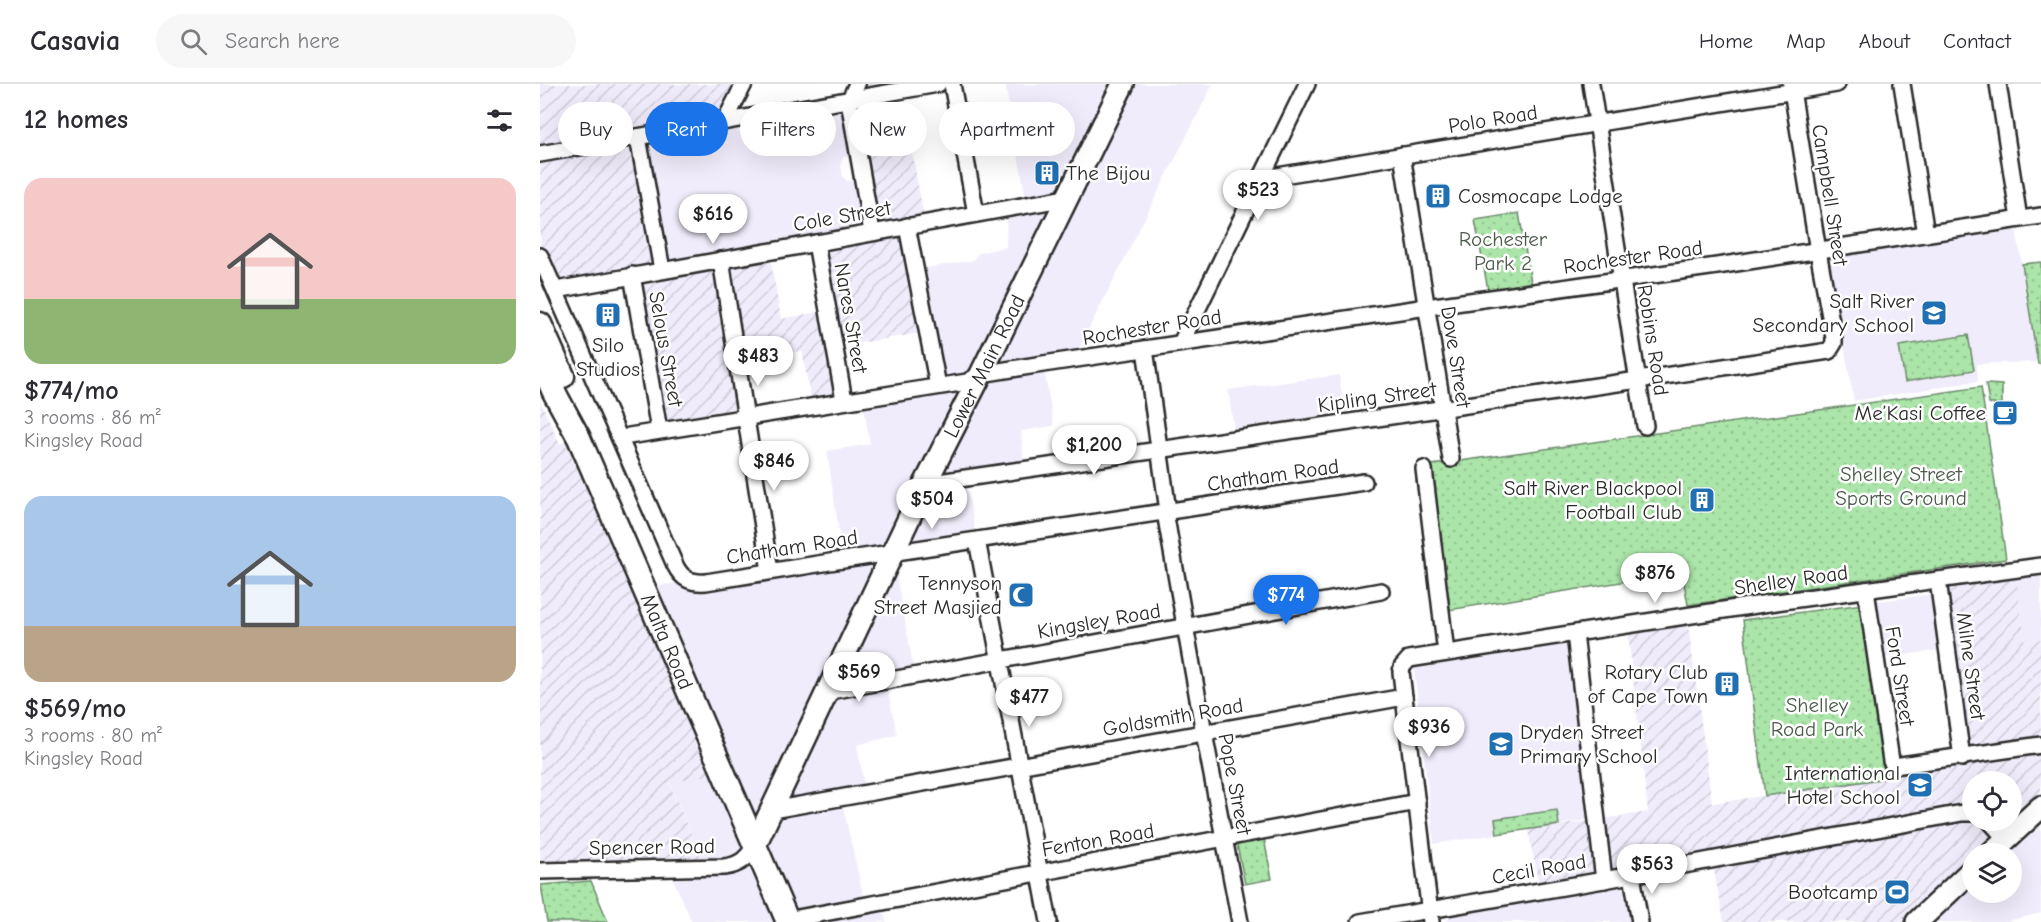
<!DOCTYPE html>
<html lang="en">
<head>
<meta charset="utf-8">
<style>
  body { margin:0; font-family:"Comic Neue",sans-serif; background:#f7f7f7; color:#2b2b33; height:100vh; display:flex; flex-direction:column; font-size:22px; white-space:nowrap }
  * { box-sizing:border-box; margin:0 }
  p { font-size:20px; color:#7c7c81 }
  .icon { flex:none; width:33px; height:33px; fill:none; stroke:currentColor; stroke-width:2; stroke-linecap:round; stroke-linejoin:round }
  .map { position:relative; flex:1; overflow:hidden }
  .drawer { display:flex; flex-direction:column; background:#fff; width:540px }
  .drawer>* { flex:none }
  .hud { position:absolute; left:18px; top:18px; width:570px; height:54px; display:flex; gap:12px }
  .fabs { position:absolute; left:1422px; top:687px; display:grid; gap:12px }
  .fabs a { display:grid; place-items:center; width:60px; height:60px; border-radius:50%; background:#fff; box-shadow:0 6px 24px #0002; font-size:30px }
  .price { position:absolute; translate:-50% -51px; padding:0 14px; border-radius:21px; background:#fff; color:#222; font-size:20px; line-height:39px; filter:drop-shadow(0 2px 3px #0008) }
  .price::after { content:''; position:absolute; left:50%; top:36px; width:18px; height:14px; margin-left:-9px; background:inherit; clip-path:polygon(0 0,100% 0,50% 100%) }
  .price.active { background:#1a73e8; color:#fff }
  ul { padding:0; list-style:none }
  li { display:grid; align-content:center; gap:12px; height:318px; padding:0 24px }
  li span { display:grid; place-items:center; height:186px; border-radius:18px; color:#555 }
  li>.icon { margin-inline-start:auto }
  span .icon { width:108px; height:108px; fill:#fffc; stroke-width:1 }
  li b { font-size:26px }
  h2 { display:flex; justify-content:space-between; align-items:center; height:72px; padding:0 24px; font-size:26px }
  .chip { padding:0 21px; border-radius:27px; background:#fff; box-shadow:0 6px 24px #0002; font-size:21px; line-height:54px }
  .chip.active { background:#1a73e8; color:#fff }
  header { display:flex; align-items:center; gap:36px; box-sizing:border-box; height:84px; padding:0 30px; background:#fff; border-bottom:2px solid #e1e1e2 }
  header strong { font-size:28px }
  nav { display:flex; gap:33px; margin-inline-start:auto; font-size:21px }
  .search { width:420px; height:54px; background:#f7f7f7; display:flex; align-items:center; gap:15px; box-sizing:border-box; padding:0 21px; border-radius:33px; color:#7c7c81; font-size:22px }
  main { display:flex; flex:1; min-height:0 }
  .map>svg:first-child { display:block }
  .built { fill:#f1ecfb }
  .industrial { fill:url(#industrial-furrows); fill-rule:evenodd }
  .park { fill:url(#park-dots); stroke:#6b886a; stroke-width:1.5 }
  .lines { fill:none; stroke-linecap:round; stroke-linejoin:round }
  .street-casing { stroke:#2b2b2b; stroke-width:20 }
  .secondary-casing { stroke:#2b2b2b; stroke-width:26 }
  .primary-casing { stroke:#2b2b2b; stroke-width:27 }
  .street { stroke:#fff; stroke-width:15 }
  .secondary { stroke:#fff; stroke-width:21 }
  .primary { stroke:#fff; stroke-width:22 }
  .labels { text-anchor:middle; stroke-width:5; stroke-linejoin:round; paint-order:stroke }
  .street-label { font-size:21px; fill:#2b2b2b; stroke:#fff }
  .poi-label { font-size:21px; fill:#2b2b2b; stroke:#fff; text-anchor:end }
  .park-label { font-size:21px; fill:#4b5a4a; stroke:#fff }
</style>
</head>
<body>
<header>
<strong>Casavia</strong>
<div class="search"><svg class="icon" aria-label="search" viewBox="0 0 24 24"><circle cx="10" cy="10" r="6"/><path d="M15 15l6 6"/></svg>Search here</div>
<nav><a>Home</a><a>Map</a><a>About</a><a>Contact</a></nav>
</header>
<main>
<section class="drawer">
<h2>12 homes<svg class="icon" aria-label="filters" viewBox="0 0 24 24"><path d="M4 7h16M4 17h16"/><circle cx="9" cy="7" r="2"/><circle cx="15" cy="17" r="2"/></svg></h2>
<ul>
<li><span style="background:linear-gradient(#f6c9c9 65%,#8fb573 0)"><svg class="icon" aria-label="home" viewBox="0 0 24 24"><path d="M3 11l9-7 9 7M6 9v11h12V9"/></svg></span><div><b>$774/mo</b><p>3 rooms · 86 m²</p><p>Kingsley Road</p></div></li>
<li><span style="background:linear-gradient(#a9c7e8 70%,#b9a48a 0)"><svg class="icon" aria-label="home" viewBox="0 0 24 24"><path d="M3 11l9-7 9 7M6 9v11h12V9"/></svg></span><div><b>$569/mo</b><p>3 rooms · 80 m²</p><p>Kingsley Road</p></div></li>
</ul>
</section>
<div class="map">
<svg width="1501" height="838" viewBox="0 0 1501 838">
  <defs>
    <pattern id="industrial-furrows" width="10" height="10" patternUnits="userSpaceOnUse" patternTransform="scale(1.5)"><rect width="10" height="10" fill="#f1ecfb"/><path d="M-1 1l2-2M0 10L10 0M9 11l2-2" fill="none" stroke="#cfcbd7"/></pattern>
    <pattern id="park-dots" width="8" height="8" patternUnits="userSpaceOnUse" patternTransform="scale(1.5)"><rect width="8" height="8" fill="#abe5a9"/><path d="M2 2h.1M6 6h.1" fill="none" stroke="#93c592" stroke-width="1.8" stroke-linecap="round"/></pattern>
  </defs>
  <rect width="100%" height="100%" fill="#fff"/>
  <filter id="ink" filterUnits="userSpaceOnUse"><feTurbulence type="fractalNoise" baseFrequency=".0167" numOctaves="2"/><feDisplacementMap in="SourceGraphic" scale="12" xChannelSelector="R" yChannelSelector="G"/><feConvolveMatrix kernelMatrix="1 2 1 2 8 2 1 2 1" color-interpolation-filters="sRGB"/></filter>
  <g filter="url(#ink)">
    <g class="built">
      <polygon points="465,0 673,0 533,276 503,280 514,342 481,347 484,385 425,394 437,456 352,469 375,591 346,597 357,651 317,661 326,710 301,714 325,820 341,818 346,838 152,838 128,783 165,783 129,697 103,505 146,497 303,476 287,367 330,360 322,313 398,302 375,186 434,176 438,169 466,163 467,124 487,120"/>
      <polygon points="305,26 312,66 309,67 312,72 303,73 301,80 303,93 307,97 317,96 325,140 249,156 129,176 109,59 197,44 198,48 200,48 199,44"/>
      <polygon points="1476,144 1498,278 1437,280 1438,297 1314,317 1288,175"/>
      <polygon points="799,291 805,329 694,345 688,306"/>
      <polygon points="1501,482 1501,555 1485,558 1475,485"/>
      <polygon points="1394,510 1401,566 1343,574 1336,519 1338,517"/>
      <polygon points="1027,561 1048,736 894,760 874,584"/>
      <polygon points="1501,723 1501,829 1464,838 1377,838 1432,786 1432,808 1472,808 1472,770 1450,769"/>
      <polygon points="1079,800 1085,803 1091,838 906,838 911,831"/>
    </g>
    <g class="industrial">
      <polygon points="0,0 204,0 185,37 99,53 122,186 229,167 241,235 288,226 276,159 332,148 309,17 317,0 377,0 361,7 385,139 367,142 388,248 295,263 304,316 272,321 262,267 199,277 206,332 119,346 92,192 16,206 0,172"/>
      <polygon points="0,316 20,360 39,354 182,689 129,698 165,783 0,787"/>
      <path d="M1475,485L1485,558L1501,555V723L1450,769L1432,770V786L1377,838H1184L1172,776L1000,806L988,746L1108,728L1087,541L1147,532L1172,719L1326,698L1347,694L1354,682L1422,674L1398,496ZM1432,698H1472V736H1432Z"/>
    </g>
    <g class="park">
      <polygon points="979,129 991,198 948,206 935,136"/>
      <polygon points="1501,178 1501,280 1498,280 1482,180"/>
      <polygon points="1428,251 1434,286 1365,298 1359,262"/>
      <polygon points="1446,300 1462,301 1462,320 1449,320"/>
      <polygon points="1441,303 1466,475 1148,521 1142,488 909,526 892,381"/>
      <polygon points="1323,520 1347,694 1225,712 1203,536"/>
      <polygon points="1017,726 1019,741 957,750 955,735"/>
      <polygon points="724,755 732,795 705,800 697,761"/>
      <polygon points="51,797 68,838 7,838 1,801"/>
    </g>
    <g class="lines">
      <g class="street-casing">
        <g id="street">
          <polyline points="412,0 436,130"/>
          <polyline points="1051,0 1105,342"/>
          <polyline points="1362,0 1386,150"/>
          <polyline points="1458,0 1479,135"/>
          <polyline points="309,17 332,148"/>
          <polyline points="309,17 317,0"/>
          <polyline points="185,37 204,0"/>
          <polyline points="98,53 122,186"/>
          <polyline points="0,70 398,0"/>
          <polyline points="862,71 911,375"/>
          <polyline points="722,92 737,92 1297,0"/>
          <polyline points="367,142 398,302"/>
          <polyline points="276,159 304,316"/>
          <path d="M0,172L135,481C142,495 150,499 166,498L290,478L824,398"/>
          <polyline points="181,176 230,487"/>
          <polyline points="92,191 119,346"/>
          <polyline points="16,206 526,114"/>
          <polyline points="641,259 767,0"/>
          <polyline points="605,265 628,427"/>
          <polyline points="89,352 427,298 441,290 503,280 887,223 1177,182 1501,132"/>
          <polyline points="884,385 906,569"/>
          <polyline points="385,400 1098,296 1289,267 1294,259 1294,254 1278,167 1251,0"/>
          <polyline points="625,428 664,649 700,838"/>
          <polyline points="437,456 509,838"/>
          <polyline points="1398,496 1422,674"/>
          <polyline points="1326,506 1351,677 1354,682 1501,661"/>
          <polyline points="1035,550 1064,796"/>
          <polyline points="285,608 841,507"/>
          <polyline points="232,726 864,613"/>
          <polyline points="1449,736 1466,755"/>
          <path d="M0,787L184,783C200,781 207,775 215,761"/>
          <polyline points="1092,791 1100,838"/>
          <polyline points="247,836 877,718"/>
          <polyline points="820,838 1064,796 1422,729 1432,729"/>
          <polyline points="891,838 861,588 862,583 869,575 1229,519 1501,482"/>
        </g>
      </g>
      <g class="secondary-casing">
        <g id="secondary">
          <path id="s1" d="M215,761L385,400L441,290L583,0"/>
          <polyline points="1450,770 1501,723"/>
          <polyline points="1377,838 1432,786"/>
        </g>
      </g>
      <g class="primary-casing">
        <g id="primary">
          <polyline points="0,240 23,292"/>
          <path id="s2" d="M0,276L14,308L39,354L248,838"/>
        </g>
      </g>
      <use href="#street" class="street"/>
      <use href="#secondary" class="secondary"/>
      <use href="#primary" class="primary"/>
    </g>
  </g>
  <defs>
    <g id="building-square" transform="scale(1.35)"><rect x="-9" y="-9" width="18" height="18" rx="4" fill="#1f6fb2" stroke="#fff"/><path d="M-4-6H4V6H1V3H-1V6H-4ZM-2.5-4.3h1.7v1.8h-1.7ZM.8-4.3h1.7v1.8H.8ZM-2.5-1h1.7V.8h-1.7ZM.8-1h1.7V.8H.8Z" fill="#fff"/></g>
    <g id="school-square" transform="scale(1.35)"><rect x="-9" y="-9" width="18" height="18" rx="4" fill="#1f6fb2" stroke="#fff"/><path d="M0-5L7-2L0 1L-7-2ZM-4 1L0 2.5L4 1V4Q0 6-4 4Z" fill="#fff"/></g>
    <g id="cafe-square" transform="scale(1.35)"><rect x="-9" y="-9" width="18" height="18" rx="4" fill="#1f6fb2" stroke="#fff"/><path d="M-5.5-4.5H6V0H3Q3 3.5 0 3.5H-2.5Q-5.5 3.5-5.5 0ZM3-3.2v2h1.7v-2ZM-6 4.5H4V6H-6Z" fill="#fff"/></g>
    <g id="mosque-square" transform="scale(1.35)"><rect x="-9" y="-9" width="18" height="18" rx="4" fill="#1f6fb2" stroke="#fff"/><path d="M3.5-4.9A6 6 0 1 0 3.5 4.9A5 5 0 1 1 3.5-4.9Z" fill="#fff"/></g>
    <g id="university-square" transform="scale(1.35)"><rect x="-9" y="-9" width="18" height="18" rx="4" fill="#1f6fb2" stroke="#fff"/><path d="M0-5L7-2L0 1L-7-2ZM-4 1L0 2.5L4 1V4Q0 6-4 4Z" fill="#fff"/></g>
    <g id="stadium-square" transform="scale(1.35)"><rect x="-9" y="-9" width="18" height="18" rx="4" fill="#1f6fb2" stroke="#fff"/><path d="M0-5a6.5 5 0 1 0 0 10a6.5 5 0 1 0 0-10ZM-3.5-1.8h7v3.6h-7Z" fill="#fff"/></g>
  </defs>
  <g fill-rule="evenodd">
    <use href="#building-square" x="507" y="89"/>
    <use href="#building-square" x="898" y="112"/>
    <use href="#school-square" x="1394" y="229"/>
    <use href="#building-square" x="68" y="231"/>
    <use href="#cafe-square" x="1465" y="329"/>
    <use href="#building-square" x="1162" y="416"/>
    <use href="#mosque-square" x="481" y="511"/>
    <use href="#building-square" x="1187" y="600"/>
    <use href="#school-square" x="961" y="660"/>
    <use href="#university-square" x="1380" y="701"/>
    <use href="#stadium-square" x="1357" y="808"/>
  </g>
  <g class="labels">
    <g class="street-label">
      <text transform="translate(953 35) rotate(-9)" y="7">Polo Road</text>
      <text transform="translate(1290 111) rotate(81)" y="7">Campbell Street</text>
      <text transform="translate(302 132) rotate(-10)" y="7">Cole Street</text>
      <text transform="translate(1093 173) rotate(-8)" y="7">Rochester Road</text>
      <text transform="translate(311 234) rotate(80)" y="7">Nares Street</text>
      <text transform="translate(612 243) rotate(-9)" y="7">Rochester Road</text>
      <text transform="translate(1113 256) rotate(81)" y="7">Robins Road</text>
      <text transform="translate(126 265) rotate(80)" y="7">Selous Street</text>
      <text transform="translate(916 273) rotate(81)" y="7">Dove Street</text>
      <text dy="7" stroke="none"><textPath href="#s1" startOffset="531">Lower Main Road</textPath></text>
      <text transform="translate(837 313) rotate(-8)" y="7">Kipling Street</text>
      <text transform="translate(733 391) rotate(-8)" y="7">Chatham Road</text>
      <text transform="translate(252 463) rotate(-9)" y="7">Chatham Road</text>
      <text transform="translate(1251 496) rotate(-8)" y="7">Shelley Road</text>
      <text transform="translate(559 537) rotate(-10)" y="7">Kingsley Road</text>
      <text dy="7" stroke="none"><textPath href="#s2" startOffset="309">Malta Road</textPath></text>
      <text transform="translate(1431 582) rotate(82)" y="7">Milne Street</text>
      <text transform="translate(1360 592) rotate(81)" y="7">Ford Street</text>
      <text transform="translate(633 633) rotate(-10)" y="7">Goldsmith Road</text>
      <text transform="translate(695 700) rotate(79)" y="7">Pope Street</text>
      <text transform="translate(558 756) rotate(-10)" y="7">Fenton Road</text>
      <text transform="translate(112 763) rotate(-1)" y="7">Spencer Road</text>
      <text transform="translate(999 785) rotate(-10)" y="7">Cecil Road</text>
    </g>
    <g class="poi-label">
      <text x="526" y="96" text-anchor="start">The Bijou</text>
      <text x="918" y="119" text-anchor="start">Cosmocape Lodge</text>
      <text x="1374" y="224">Salt River<tspan x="1374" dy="24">Secondary School</tspan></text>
      <text x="68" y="268" text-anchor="middle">Silo<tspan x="68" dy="24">Studios</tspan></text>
      <text x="1446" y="336">Me’Kasi Coffee</text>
      <text x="1142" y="411">Salt River Blackpool<tspan x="1142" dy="24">Football Club</tspan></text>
      <text x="462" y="506">Tennyson<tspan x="462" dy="24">Street Masjied</tspan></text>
      <text x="1168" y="595">Rotary Club<tspan x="1168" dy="24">of Cape Town</tspan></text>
      <text x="980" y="655" text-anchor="start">Dryden Street<tspan x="980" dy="24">Primary School</tspan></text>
      <text x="1360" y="696">International<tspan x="1360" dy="24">Hotel School</tspan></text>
      <text x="1338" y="815">Bootcamp</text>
    </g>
    <g class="park-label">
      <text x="963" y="162">Rochester<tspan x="963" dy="24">Park 2</tspan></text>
      <text x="1361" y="397">Shelley Street<tspan x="1361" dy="24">Sports Ground</tspan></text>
      <text x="1277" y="628">Shelley<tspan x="1277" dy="24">Road Park</tspan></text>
    </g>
  </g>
</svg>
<div class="fabs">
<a><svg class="icon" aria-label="locate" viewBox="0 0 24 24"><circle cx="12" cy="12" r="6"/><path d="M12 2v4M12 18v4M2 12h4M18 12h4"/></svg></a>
<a><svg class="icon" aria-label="layers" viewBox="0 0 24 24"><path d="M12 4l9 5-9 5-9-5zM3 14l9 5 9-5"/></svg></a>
</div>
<b class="price" style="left:718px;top:137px">$523</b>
<b class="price" style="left:173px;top:161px">$616</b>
<b class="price" style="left:218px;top:303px">$483</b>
<b class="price" style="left:554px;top:392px">$1,200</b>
<b class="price" style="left:234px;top:408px">$846</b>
<b class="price" style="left:392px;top:446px">$504</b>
<b class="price" style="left:1115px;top:520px">$876</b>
<b class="price active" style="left:746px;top:542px">$774</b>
<b class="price" style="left:319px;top:619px">$569</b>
<b class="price" style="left:489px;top:644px">$477</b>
<b class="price" style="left:889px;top:674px">$936</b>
<b class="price" style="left:1112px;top:811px">$563</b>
<div class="hud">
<a class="chip">Buy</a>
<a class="chip active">Rent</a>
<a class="chip">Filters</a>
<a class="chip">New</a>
<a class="chip">Apartment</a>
</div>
</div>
</main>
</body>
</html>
